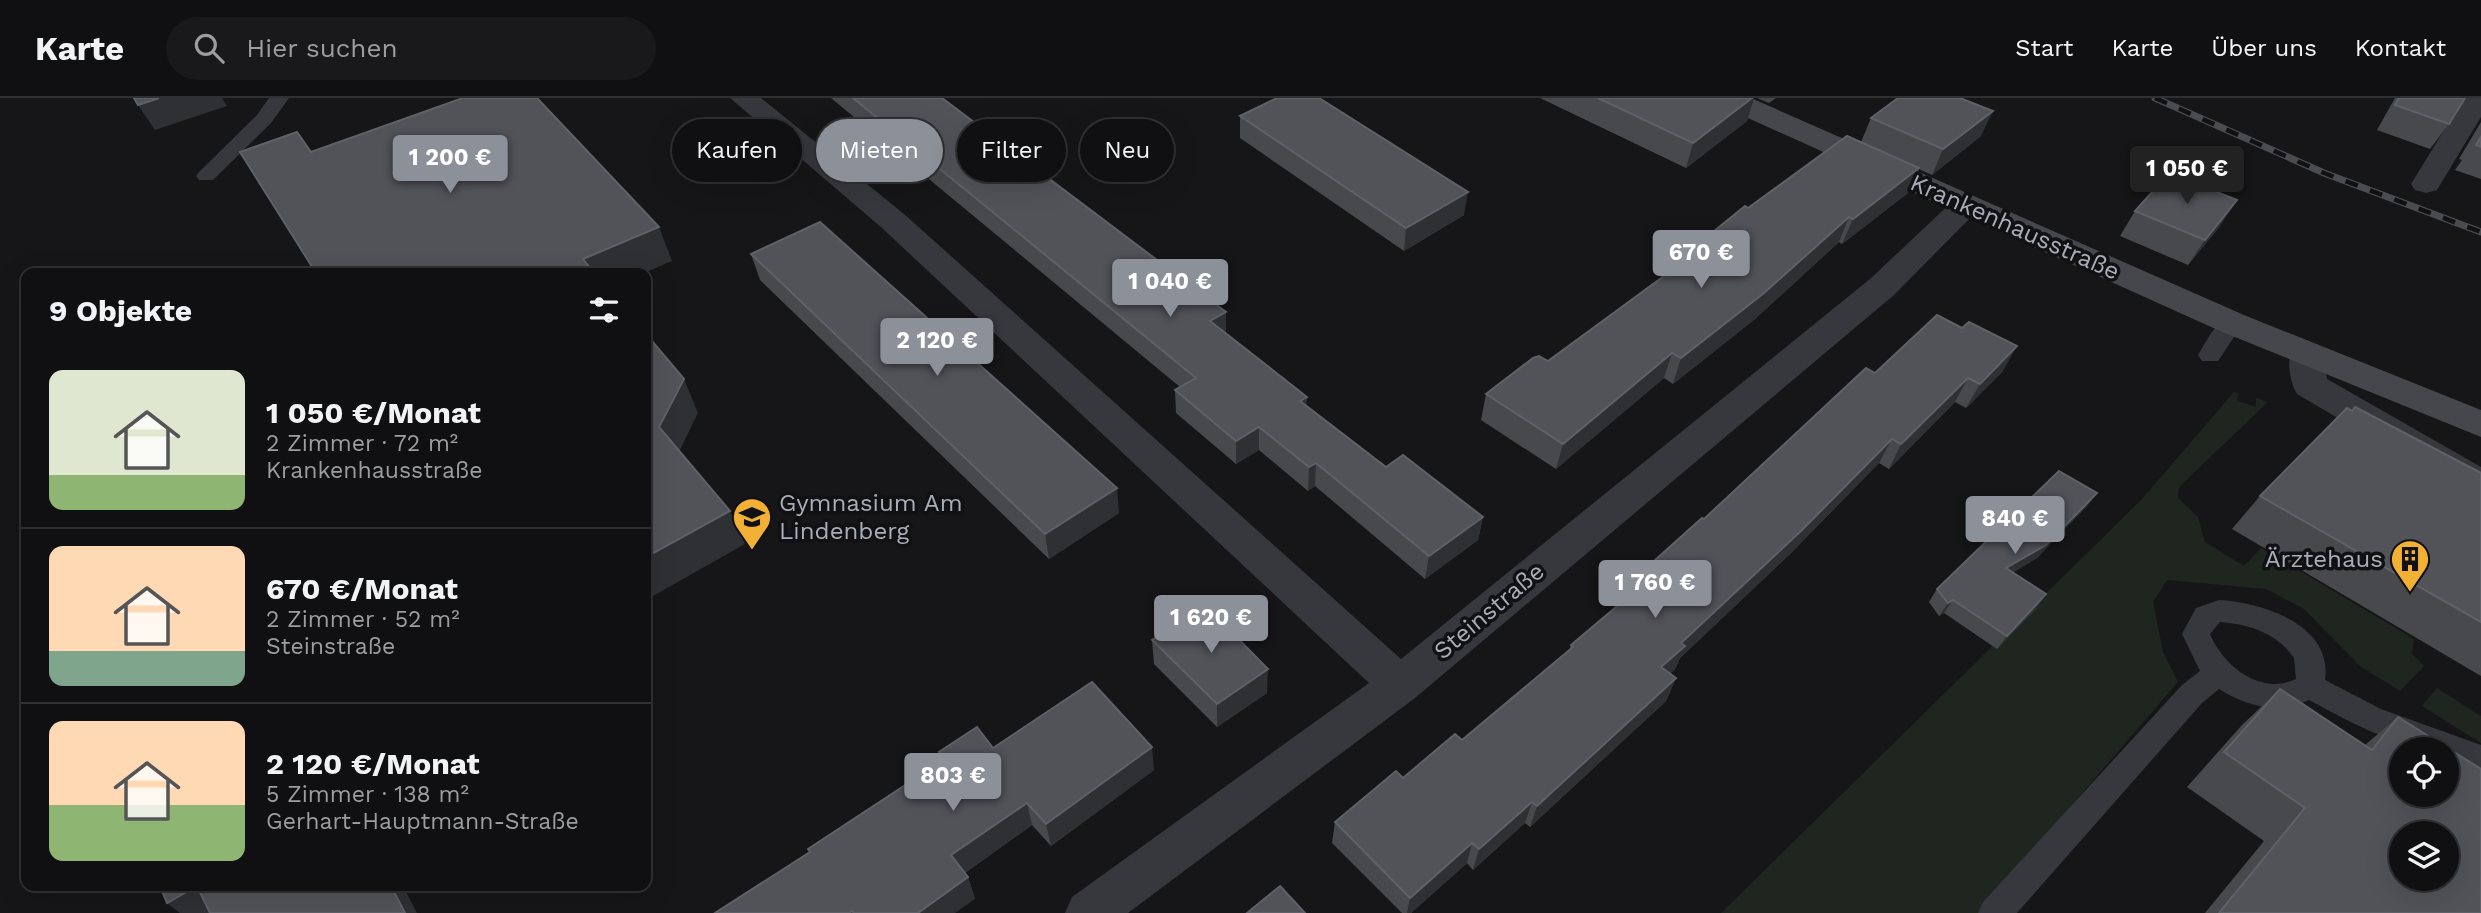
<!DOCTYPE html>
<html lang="de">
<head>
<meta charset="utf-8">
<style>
  body { margin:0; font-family:"Work Sans",sans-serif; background:#19191b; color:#f1f3f6; height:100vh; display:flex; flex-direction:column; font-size:26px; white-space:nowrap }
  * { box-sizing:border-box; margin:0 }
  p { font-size:23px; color:#9c9d9f }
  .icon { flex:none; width:38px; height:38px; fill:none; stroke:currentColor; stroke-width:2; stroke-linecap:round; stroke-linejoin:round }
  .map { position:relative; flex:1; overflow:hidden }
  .details { position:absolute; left:21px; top:170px; width:630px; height:623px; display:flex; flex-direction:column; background:#101012; border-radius:14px; box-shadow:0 7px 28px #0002,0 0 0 2px #303032 }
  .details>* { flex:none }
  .banner { position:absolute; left:672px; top:21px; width:665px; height:63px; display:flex; gap:14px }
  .tools { position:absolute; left:2389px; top:639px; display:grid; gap:14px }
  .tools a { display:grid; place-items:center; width:70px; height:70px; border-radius:50%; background:#101012; box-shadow:0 7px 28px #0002,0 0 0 2px #303032; font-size:35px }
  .price { position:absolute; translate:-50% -60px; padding:0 16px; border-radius:7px; background:#8c9099; color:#fff; font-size:23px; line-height:46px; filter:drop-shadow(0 2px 4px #0008) }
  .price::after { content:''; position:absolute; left:50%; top:42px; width:21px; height:16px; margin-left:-10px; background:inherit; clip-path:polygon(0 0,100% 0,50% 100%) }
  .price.active { background:#222; color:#fff }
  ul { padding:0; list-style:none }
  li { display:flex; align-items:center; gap:21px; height:175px; padding:0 28px }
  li+li { border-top:2px solid #303032 }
  li span { display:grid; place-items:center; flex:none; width:196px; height:140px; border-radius:14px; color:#555 }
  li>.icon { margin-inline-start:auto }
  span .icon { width:84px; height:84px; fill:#fffc; stroke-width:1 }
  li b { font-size:30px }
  h2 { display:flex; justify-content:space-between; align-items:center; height:84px; padding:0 28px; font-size:30px }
  .pill { padding:0 24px; border-radius:32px; background:#101012; box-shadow:0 7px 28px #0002,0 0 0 2px #303032; font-size:24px; line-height:63px }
  .pill.active { background:#8c9099; color:#fff }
  header { display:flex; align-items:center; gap:42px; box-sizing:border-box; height:98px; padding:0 35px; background:#101012; border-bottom:2px solid #303032 }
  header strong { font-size:33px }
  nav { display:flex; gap:38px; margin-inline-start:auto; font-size:24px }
  .search { width:490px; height:63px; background:#19191b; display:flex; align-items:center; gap:18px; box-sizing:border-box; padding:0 24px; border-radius:38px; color:#9c9d9f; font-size:26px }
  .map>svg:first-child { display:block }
  .green { fill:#1e261f }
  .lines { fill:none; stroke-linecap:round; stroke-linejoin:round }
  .lane { fill:#37383d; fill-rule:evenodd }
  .street { fill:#37383d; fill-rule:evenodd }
  .secondary { fill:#45474d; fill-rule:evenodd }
  .rail-casing { stroke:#4a4c52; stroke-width:7 }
  .rail { stroke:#111113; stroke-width:4.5; stroke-dasharray:13; stroke-linecap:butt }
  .wall { fill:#47494d }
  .shaded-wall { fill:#2f3033 }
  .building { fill:#525359; stroke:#5f6168; stroke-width:2; fill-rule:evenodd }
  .labels { text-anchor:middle; stroke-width:7; stroke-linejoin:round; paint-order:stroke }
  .street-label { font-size:24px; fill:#a8adb8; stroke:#111113 }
  .poi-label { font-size:24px; fill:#a8adb8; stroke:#111113; text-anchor:start }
</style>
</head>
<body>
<header>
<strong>Karte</strong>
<div class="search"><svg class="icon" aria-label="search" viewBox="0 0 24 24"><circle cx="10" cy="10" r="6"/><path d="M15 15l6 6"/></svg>Hier suchen</div>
<nav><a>Start</a><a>Karte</a><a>Über uns</a><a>Kontakt</a></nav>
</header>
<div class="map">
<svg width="2481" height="815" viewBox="0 0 2481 815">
  <rect width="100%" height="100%" fill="#161618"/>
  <g class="green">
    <polygon points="2234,294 2238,295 2237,303 2256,309 2256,300 2268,304 2179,389 2178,400 2198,419 2205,444 2244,468 2261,450 2414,541 2412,556 2424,568 2400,593 2360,568 2304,511 2266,491 2167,482 2153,504 2163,554 2178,584 1979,815 1721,815 2142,401"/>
    <polygon points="2437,590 2481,618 2481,645 2422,608"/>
  </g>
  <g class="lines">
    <g class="lane">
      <polygon points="269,0 289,0 271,25 213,82 199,82 196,78 199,74 257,17"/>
      <path d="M2232,217L2240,220L2244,225L2240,230L2218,263H2202L2198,257C2206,244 2217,221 2232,217Z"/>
      <path d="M2219,502C2262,504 2333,527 2325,582L2381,611L2481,647V673L2446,661V651C2397,651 2352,625 2309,602C2278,617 2246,608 2219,591L2202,605L2017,815H1978L1983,804L2182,587L2200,573L2182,536L2196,510ZM2220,524C2249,526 2277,535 2294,560L2296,581C2261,598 2223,568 2210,536Z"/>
    </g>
    <g class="street">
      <polygon points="730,0 761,0 904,116 1401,561 1870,181 1955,101 1966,99 1977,101 1982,108 1894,197 1415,600 1128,815 1065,815 1072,799 1369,585 882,130"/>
      <polygon points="2464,0 2481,0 2481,19 2437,92 2426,95 2415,92 2411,86"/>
      <path d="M2306,243L2318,247L2323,255L2327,281L2481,369V401L2468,397L2297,296C2289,282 2286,260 2294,247Z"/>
    </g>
    <polygon class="secondary" points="1713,0 1751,0 2244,217 2481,312 2481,339 2220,233 1717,6"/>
    <g class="rail-casing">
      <polyline id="rail" points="2155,0 2324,75 2481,134"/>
    </g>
    <use href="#rail" class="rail"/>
  </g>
  <g class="wall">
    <polygon points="831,0 942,0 1226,214 1226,235 1306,308 1386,369 1483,419 1478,442 1425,481 1315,388 1308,393 1259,352 1236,366 1176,315 1175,292 1180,289"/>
    <polygon points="1540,0 1754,0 1747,23 1686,70"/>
    <polygon points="1757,0 1776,0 1769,5"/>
    <polygon points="2395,0 2465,0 2449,26 2430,51 2377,32"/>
    <polygon points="1240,18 1464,117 1404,153 1240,40"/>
    <polygon points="1871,20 1981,38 1932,77 1919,71 1908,95 1842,146 1839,144 1755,221 1673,286 1664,280 1556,371 1481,322 1486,296 1548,263 1700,151 1703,142 1748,110 1861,44"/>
    <polygon points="2481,24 2481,81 2455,72 2462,62 2459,61"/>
    <polygon points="2135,113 2220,128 2188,167 2120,138"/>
    <polygon points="751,156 1119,415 1049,461 760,182"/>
    <polygon points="2003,273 1966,310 1955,304 1889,371 1879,365 1790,456 1680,560 1675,571 1670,576 1676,580 1666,603 1530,729 1525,725 1473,772 1467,765 1411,815 1402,815 1332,745 1335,724 1462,642 1569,553 1571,547 1645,484 1653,464 1704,421 1875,275"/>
    <polygon points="2481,375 2481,578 2232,431 2260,398"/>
    <polygon points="2097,395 2087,408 2037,460 2012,475 2037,510 1997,551 1944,515 1939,518 1929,504 1937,491"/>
    <polygon points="1152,542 1267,595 1217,629 1154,566"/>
    <polygon points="2280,591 2365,647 2398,619 2481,815 2205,815 2264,743 2187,689 2242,627"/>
    <polygon points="993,650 1154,672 1051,748 1032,727 965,775 968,779 975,801 810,754 942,663 939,654"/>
  </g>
  <g class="shaded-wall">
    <polygon points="159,0 222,0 227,8 155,32 138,7"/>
    <polygon points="1752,0 1754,0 1747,23 1686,70 1693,45"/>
    <polygon points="1993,13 1981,38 1932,77 1943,51"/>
    <polygon points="1919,70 1908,95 1842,146 1853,121"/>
    <polygon points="1468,94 1464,117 1404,153 1406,130"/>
    <polygon points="2237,102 2220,128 2188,167 2205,142"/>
    <polygon points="1849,119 1839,144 1755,221 1673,286 1681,260"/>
    <polygon points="659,129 672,163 644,175 589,175 583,161"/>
    <polygon points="1226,214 1226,237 1210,223"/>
    <polygon points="2017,248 2003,273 1966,310 1980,286"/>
    <polygon points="1672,255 1664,280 1556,371 1563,346"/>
    <polygon points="1968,280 1955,304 1889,371 1901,346"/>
    <polygon points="684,281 698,315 675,362 659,329"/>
    <polygon points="1307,299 1306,322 1300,303"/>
    <polygon points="1259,329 1259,352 1236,366 1236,343"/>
    <polygon points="1892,341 1879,365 1790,456 1680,560 1675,571 1652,592 1661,569 1681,545"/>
    <polygon points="1316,365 1315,388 1308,393 1309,369"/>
    <polygon points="1117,390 1119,415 1049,461 1045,436"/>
    <polygon points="2097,395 2087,408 2037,460 1997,484 2006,470"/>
    <polygon points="730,413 745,446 646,502 646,459"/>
    <polygon points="1483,419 1478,442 1425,481 1429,458"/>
    <polygon points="2046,496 2037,510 1997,551 2007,538"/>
    <polygon points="1953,502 1944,515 1939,518 1948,505"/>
    <polygon points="1268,571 1267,595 1217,629 1217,606"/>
    <polygon points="1676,580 1666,603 1530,729 1537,708"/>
    <polygon points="1152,649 1154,672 1051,748 1046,726"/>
    <polygon points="1532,704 1525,725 1473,772 1479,751"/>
    <polygon points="1027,705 1032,727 959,779 951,757"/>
    <polygon points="1472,745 1467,765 1411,815 1407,815 1410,800"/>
    <polygon points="968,779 975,801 955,815 918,815"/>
    <polygon points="197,788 217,815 180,815 167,805"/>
    <polygon points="391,788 403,788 417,815 405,815"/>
  </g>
  <g class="building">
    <polygon points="134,0 159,0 138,7"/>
    <polygon points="463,0 537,0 659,129 583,161 594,175 316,175 240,54 297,34 311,54"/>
    <polygon points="853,0 942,0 1226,214 1210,223 1307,299 1300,303 1386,369 1403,357 1483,419 1429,458 1316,365 1309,369 1259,329 1236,343 1175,292 1196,280"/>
    <polygon points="1277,0 1319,0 1468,94 1406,130 1240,18"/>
    <polygon points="1598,0 1752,0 1693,45"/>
    <polygon points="1898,0 1960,0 1993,13 1943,51 1871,20"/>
    <polygon points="2399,0 2465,0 2449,26 2395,7"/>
    <polygon points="1847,38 1919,70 1853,121 1849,119 1764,195 1681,260 1672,255 1563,346 1486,296 1533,260 1539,258 1548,263 1709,145 1703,142 1745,108 1748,110"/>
    <polygon points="2481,39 2481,49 2476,47"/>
    <polygon points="2169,75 2237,102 2205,142 2135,113"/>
    <polygon points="820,124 1117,390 1045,436 751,156"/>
    <polygon points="1937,217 1962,230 1969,224 2017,248 1980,286 1968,280 1901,346 1892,341 1802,432 1681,545 1685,548 1661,569 1676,580 1537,708 1532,704 1479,751 1472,745 1410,800 1335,724 1396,673 1403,680 1455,636 1462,642 1573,549 1571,547 1662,470 1653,464 1702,420 1704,421 1866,270 1875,275"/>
    <polygon points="646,236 684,281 659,329 730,413 646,459"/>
    <polygon points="2355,309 2481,375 2481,524 2260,398 2347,310 2352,313"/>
    <polygon points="2059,373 2097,395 2046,447 2006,470 2046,496 2007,538 1953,502 1948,505 1937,491"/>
    <polygon points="1206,508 1268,571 1217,606 1152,542"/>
    <polygon points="1092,584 1152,649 1046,726 1027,705 951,757 968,779 918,815 853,815 852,813 849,815 715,815 810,754 808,751 945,661 939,654 977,629 993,650"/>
    <path d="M2280,591L2372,652L2398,619L2481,671V815H2219L2305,710L2224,654ZM2401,651H2446V696H2401ZM2401,735H2446V780H2401Z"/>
    <polygon points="160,788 391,788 405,815 210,815 197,788 167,805"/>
    <polygon points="1280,788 1305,815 1247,815"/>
  </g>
  <defs>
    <g id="school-pin" transform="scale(2.0125)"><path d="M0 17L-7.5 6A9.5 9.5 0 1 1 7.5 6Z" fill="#f2b134" stroke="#111113"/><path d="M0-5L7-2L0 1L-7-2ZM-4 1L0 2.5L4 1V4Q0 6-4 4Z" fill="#111"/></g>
    <g id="building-pin" transform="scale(2.0125)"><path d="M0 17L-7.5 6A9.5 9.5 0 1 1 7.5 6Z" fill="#f2b134" stroke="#111113"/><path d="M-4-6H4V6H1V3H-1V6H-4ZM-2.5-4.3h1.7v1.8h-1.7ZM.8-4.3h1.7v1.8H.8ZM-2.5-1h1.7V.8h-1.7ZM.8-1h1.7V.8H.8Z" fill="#111"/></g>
  </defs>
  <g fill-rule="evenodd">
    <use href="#school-pin" x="752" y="419"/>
    <use href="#building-pin" x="2410" y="461"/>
  </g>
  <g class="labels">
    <g class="street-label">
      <text transform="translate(2015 129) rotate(24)" y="8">Krankenhausstraße</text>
      <text transform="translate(1489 513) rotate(-40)" y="8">Steinstraße</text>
    </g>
    <g class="poi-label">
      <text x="779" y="413">Gymnasium Am<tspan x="779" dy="28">Lindenberg</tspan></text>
      <text x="2383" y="469" text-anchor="end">Ärztehaus</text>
    </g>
  </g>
</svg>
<div class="tools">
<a><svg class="icon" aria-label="locate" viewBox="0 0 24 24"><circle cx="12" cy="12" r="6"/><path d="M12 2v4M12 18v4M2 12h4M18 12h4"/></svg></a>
<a><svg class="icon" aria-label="layers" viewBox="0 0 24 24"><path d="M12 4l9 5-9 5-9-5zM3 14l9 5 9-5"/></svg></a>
</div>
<b class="price" style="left:450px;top:97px">1 200 €</b>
<b class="price active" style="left:2187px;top:108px">1 050 €</b>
<b class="price" style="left:1701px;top:192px">670 €</b>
<b class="price" style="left:1170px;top:221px">1 040 €</b>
<b class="price" style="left:937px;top:280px">2 120 €</b>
<b class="price" style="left:2015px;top:458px">840 €</b>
<b class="price" style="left:1655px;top:522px">1 760 €</b>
<b class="price" style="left:1211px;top:557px">1 620 €</b>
<b class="price" style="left:953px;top:715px">803 €</b>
<div class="banner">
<a class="pill">Kaufen</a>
<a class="pill active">Mieten</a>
<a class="pill">Filter</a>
<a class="pill">Neu</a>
</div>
<section class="details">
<h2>9 Objekte<svg class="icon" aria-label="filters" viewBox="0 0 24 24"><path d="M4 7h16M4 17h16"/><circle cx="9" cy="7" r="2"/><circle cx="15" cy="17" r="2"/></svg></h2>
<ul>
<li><span style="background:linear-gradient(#dfe7d0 75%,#8fb573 0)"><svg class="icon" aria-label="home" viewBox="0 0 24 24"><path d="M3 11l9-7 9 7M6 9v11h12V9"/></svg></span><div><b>1 050 €/Monat</b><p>2 Zimmer · 72 m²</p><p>Krankenhausstraße</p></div></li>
<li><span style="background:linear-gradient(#ffd9b3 75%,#7fa58c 0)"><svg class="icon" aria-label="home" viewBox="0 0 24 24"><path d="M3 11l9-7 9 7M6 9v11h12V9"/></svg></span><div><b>670 €/Monat</b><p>2 Zimmer · 52 m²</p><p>Steinstraße</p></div></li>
<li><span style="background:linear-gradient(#ffd9b3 60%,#8fb573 0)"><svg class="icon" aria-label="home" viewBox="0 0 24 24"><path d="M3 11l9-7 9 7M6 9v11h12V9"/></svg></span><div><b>2 120 €/Monat</b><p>5 Zimmer · 138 m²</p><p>Gerhart-Hauptmann-Straße</p></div></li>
</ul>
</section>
</div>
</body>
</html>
